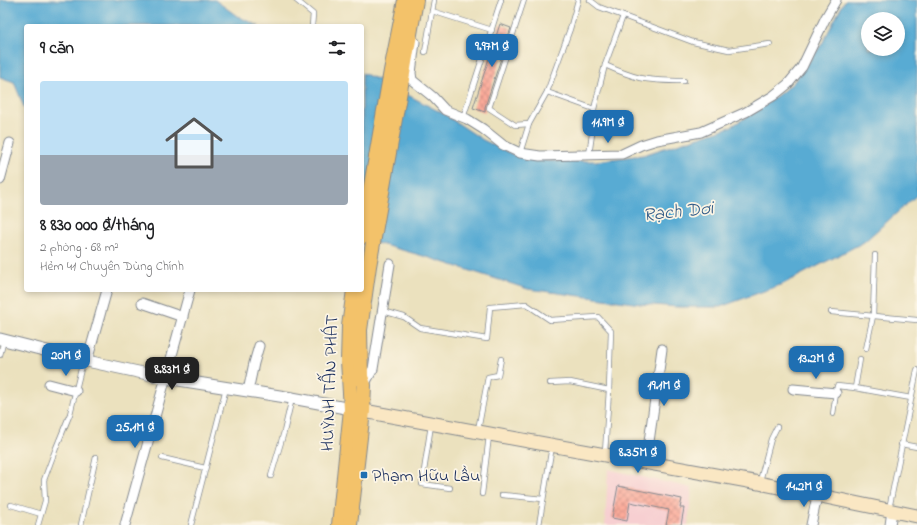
<!DOCTYPE html>
<html lang="vi">
<head>
<meta charset="utf-8">
<style>
  body { margin:0; font-family:"Indie Flower",sans-serif; background:#f6f6f6; color:#202124; height:100vh; display:flex; flex-direction:column; font-size:15px; white-space:nowrap }
  * { box-sizing:border-box; margin:0 }
  p { font-size:13px; color:#757577 }
  .icon { flex:none; width:22px; height:22px; fill:none; stroke:currentColor; stroke-width:2; stroke-linecap:round; stroke-linejoin:round }
  .map { position:relative; flex:1; overflow:hidden }
  .side { position:absolute; left:24px; top:24px; width:340px; height:268px; display:flex; flex-direction:column; background:#fff; border-radius:4px; box-shadow:0 2px 6px #0003 }
  .side>* { flex:none }
  .tools { position:absolute; left:861px; top:12px; display:grid; gap:8px }
  .tools a { display:grid; place-items:center; width:44px; height:44px; border-radius:50%; background:#fff; box-shadow:0 2px 6px #0003; font-size:20px }
  .price { position:absolute; translate:-50% -34px; padding:0 9px; border-radius:8px; background:#1f6fb2; color:#fff; font-size:13px; line-height:26px; filter:drop-shadow(0 1px 2px #0008) }
  .price::after { content:''; position:absolute; left:50%; top:24px; width:12px; height:9px; margin-left:-6px; background:inherit; clip-path:polygon(0 0,100% 0,50% 100%) }
  .price.current { background:#222; color:#fff }
  ul { padding:0; list-style:none }
  li { display:grid; align-content:center; gap:8px; height:212px; padding:0 16px }
  li+li { border-top:1px solid #e0e0e0 }
  li span { display:grid; place-items:center; height:124px; border-radius:4px; color:#555 }
  li>.icon { margin-inline-start:auto }
  span .icon { width:72px; height:72px; fill:#fffc; stroke-width:1 }
  li b { font-size:17px }
  h2 { display:flex; justify-content:space-between; align-items:center; height:48px; padding:0 16px; font-size:17px }
  .map>svg:first-child { display:block }
  .built { fill:#f7cfd1 }
  .water { fill:#58abd3; stroke:#3a6d98; fill-rule:evenodd }
  .building { fill:url(#building-cross-hatch) }
  .lines { fill:none; stroke-linecap:round; stroke-linejoin:round }
  .service-casing { stroke:#83888e; stroke-width:6 }
  .minor-casing { stroke:#83888e; stroke-width:11 }
  .tertiary-casing { stroke:#83888e; stroke-width:13 }
  .secondary-casing { stroke:#83888e; stroke-width:15 }
  .primary-casing { stroke:#83888e; stroke-width:16 }
  .service { stroke:#fff; stroke-width:4.5 }
  .minor { stroke:#fff; stroke-width:9 }
  .tertiary { stroke:#fff; stroke-width:11 }
  .secondary { stroke:#fae7c3; stroke-width:13 }
  .primary { stroke:#f3c26a; stroke-width:14 }
  .poi-dot { fill:#1f6fb2; stroke:#fcf5e5; stroke-width:1.5 }
  .labels { text-anchor:middle; stroke-width:3.5; stroke-linejoin:round; paint-order:stroke }
  .street-label { font-size:18px; fill:#1b2f5e; stroke:#fcf5e5 }
  .poi-label { font-size:18px; fill:#1b2f5e; stroke:#fcf5e5; text-anchor:start }
  .water-label { font-size:19px; font-style:italic; fill:#305a87; stroke:#fcf5e5 }
</style>
</head>
<body>
<div class="map">
<svg width="917" height="525" viewBox="0 0 917 525">
  <defs>
    <pattern id="building-cross-hatch" width="8" height="8" patternUnits="userSpaceOnUse"><rect width="8" height="8" fill="#fbaa9a"/><path d="M0 0l8 8M0 8l8-8" fill="none" stroke="#ca8b81"/></pattern>
  </defs>
  <rect width="100%" height="100%" fill="#fcf5e5"/>
  <filter id="ink" filterUnits="userSpaceOnUse"><feTurbulence type="fractalNoise" baseFrequency=".025" numOctaves="2"/><feDisplacementMap in="SourceGraphic" scale="8" xChannelSelector="R" yChannelSelector="G"/><feConvolveMatrix kernelMatrix="1 2 1 2 8 2 1 2 1" color-interpolation-filters="sRGB"/></filter>
  <filter id="wash" filterUnits="userSpaceOnUse"><feTurbulence type="fractalNoise" baseFrequency=".012" numOctaves="4" result="noise"/><feDisplacementMap in="SourceGraphic" scale="16" xChannelSelector="R" yChannelSelector="G"/><feGaussianBlur stdDeviation="0.9" result="paint"/><feColorMatrix in="noise" values="0 0 0 0 0 0 0 0 0 0 0 0 0 0 0 0 0 1.4 0 .05"/><feComposite in="paint" operator="in"/></filter>
  <g filter="url(#wash)">
    <rect width="100%" height="100%" fill="#ebe1be"/>
    <polygon class="built" points="608,469 692,488 688,525 605,525"/>
    <g class="water">
      <polygon points="0,0 215,0 237,16 259,26 26,26 26,112 14,82 0,77"/>
      <path d="M845,0H917V195L864,242L783,284L720,307H678L641,304L528,289L427,257L362,239V73L381,81L444,114L483,140L514,155L548,161H596L643,155L730,127L759,110L793,83L822,44ZM868,19H898V49H868Z"/>
    </g>
    <g id="blocks">
      <g class="building">
        <polygon points="500,24 511,28 485,107 485,112 473,108"/>
        <polygon points="618,486 682,499 680,508 684,508 681,525 666,525 669,510 630,502 627,521 612,518"/>
      </g>
    </g>
  </g>
  <g filter="url(#ink)">
    <use href="#blocks" fill-opacity="0" stroke="#83888e" stroke-width="1"/>
    <g class="lines">
      <g class="service-casing">
        <g id="service">
          <polyline points="296,0 313,14 312,26"/>
          <polyline points="524,0 489,108 515,125 529,124 547,92 570,29 578,0"/>
          <polyline points="590,0 599,7 693,42 729,50 770,44"/>
          <polyline points="432,11 492,30"/>
          <polyline points="425,52 434,0"/>
          <path d="M605,65C616,70 628,75 640,78C654,81 669,81 684,81"/>
          <polyline points="547,92 594,109 605,65 623,16"/>
          <polyline points="463,118 501,0"/>
          <polyline points="520,153 529,124"/>
          <polyline points="589,155 594,120 594,109"/>
          <polyline points="383,311 404,317 420,328 487,339 490,307 526,304 550,320 598,317 611,331 609,390 605,453"/>
          <polyline points="831,312 917,320"/>
          <polyline points="866,349 873,316 875,255"/>
          <polyline points="0,355 4,340"/>
          <polyline points="550,383 570,382 609,390"/>
          <polyline points="855,388 860,359"/>
          <polyline points="833,414 837,386 855,388 911,398"/>
          <polyline points="431,425 422,484 450,488"/>
          <polyline points="478,430 488,377 498,375 501,359"/>
          <polyline points="901,444 917,447"/>
          <polyline points="162,458 205,468"/>
          <polyline points="271,476 284,432 292,398"/>
          <polyline points="760,481 771,439 777,427"/>
          <polyline points="482,494 489,436"/>
          <polyline points="502,495 543,499"/>
          <polyline points="11,505 41,514"/>
          <polyline points="889,509 917,370"/>
          <polyline points="38,525 45,501 44,480 56,448 70,414 81,369 86,362"/>
          <polyline points="81,525 96,457"/>
          <polyline points="191,525 226,388"/>
          <polyline points="539,525 552,446"/>
        </g>
      </g>
      <g class="minor-casing">
        <g id="minor">
          <polyline points="415,42 411,73 412,80 433,97 445,110 467,119 483,129 503,145 520,153 540,156 622,154 641,145 657,140 701,132 746,112 773,96 788,84 802,67 826,17 836,0"/>
          <polyline points="0,180 10,143"/>
          <polyline points="142,303 183,317"/>
          <polyline points="87,361 107,290"/>
          <polyline points="49,384 76,391"/>
          <polyline points="364,385 373,369 390,264"/>
          <polyline points="793,389 836,393"/>
          <polyline points="248,391 254,363 259,346"/>
          <polyline points="646,463 662,349"/>
          <polyline points="125,525 190,290"/>
          <polyline points="811,525 817,496"/>
          <polyline points="890,525 892,511"/>
        </g>
      </g>
      <g class="tertiary-casing">
        <polyline id="tertiary" points="0,339 87,361 166,378 292,398 351,409"/>
      </g>
      <g class="secondary-casing">
        <polyline id="secondary" points="353,409 759,483 917,516"/>
      </g>
      <g class="primary-casing">
        <g id="primary">
          <polyline points="362,237 391,71 405,0"/>
          <polyline points="339,525 351,409 348,361 349,326 354,290"/>
          <polyline points="350,525 363,411 364,385 361,377 360,330 369,266 416,0"/>
        </g>
      </g>
      <use href="#service" class="service"/>
      <use href="#minor" class="minor"/>
      <use href="#tertiary" class="tertiary"/>
      <use href="#secondary" class="secondary"/>
      <use href="#primary" class="primary"/>
    </g>
  </g>
  <rect class="poi-dot" x="360" y="471" width="8" height="8" rx="2"/>
  <g class="labels">
    <g class="street-label">
      <text transform="translate(329 383) rotate(-88)" y="6">HUỲNH TẤN PHÁT</text>
    </g>
    <g class="poi-label">
      <text x="372" y="481">Phạm Hữu Lầu</text>
    </g>
    <g class="water-label">
      <text transform="translate(678 210) rotate(-6)" y="7">Rạch Dơi</text>
    </g>
  </g>
</svg>
<div class="tools">
<a><svg class="icon" aria-label="layers" viewBox="0 0 24 24"><path d="M12 4l9 5-9 5-9-5zM3 14l9 5 9-5"/></svg></a>
</div>
<b class="price" style="left:492px;top:68px">9.97M ₫</b>
<b class="price" style="left:608px;top:144px">11.9M ₫</b>
<b class="price" style="left:66px;top:377px">20M ₫</b>
<b class="price" style="left:816px;top:380px">13.2M ₫</b>
<b class="price current" style="left:172px;top:391px">8.83M ₫</b>
<b class="price" style="left:664px;top:407px">19.1M ₫</b>
<b class="price" style="left:135px;top:449px">25.1M ₫</b>
<b class="price" style="left:638px;top:474px">8.35M ₫</b>
<b class="price" style="left:804px;top:508px">14.2M ₫</b>
<section class="side">
<h2>9 căn<svg class="icon" aria-label="filters" viewBox="0 0 24 24"><path d="M4 7h16M4 17h16"/><circle cx="9" cy="7" r="2"/><circle cx="15" cy="17" r="2"/></svg></h2>
<ul>
<li><span style="background:linear-gradient(#bfe0f5 60%,#9aa5b1 0)"><svg class="icon" aria-label="home" viewBox="0 0 24 24"><path d="M3 11l9-7 9 7M6 9v11h12V9"/></svg></span><div><b>8 830 000 ₫/tháng</b><p>2 phòng · 68 m²</p><p>Hẻm 41 Chuyên Dùng Chính</p></div></li>
</ul>
</section>
</div>
</body>
</html>
